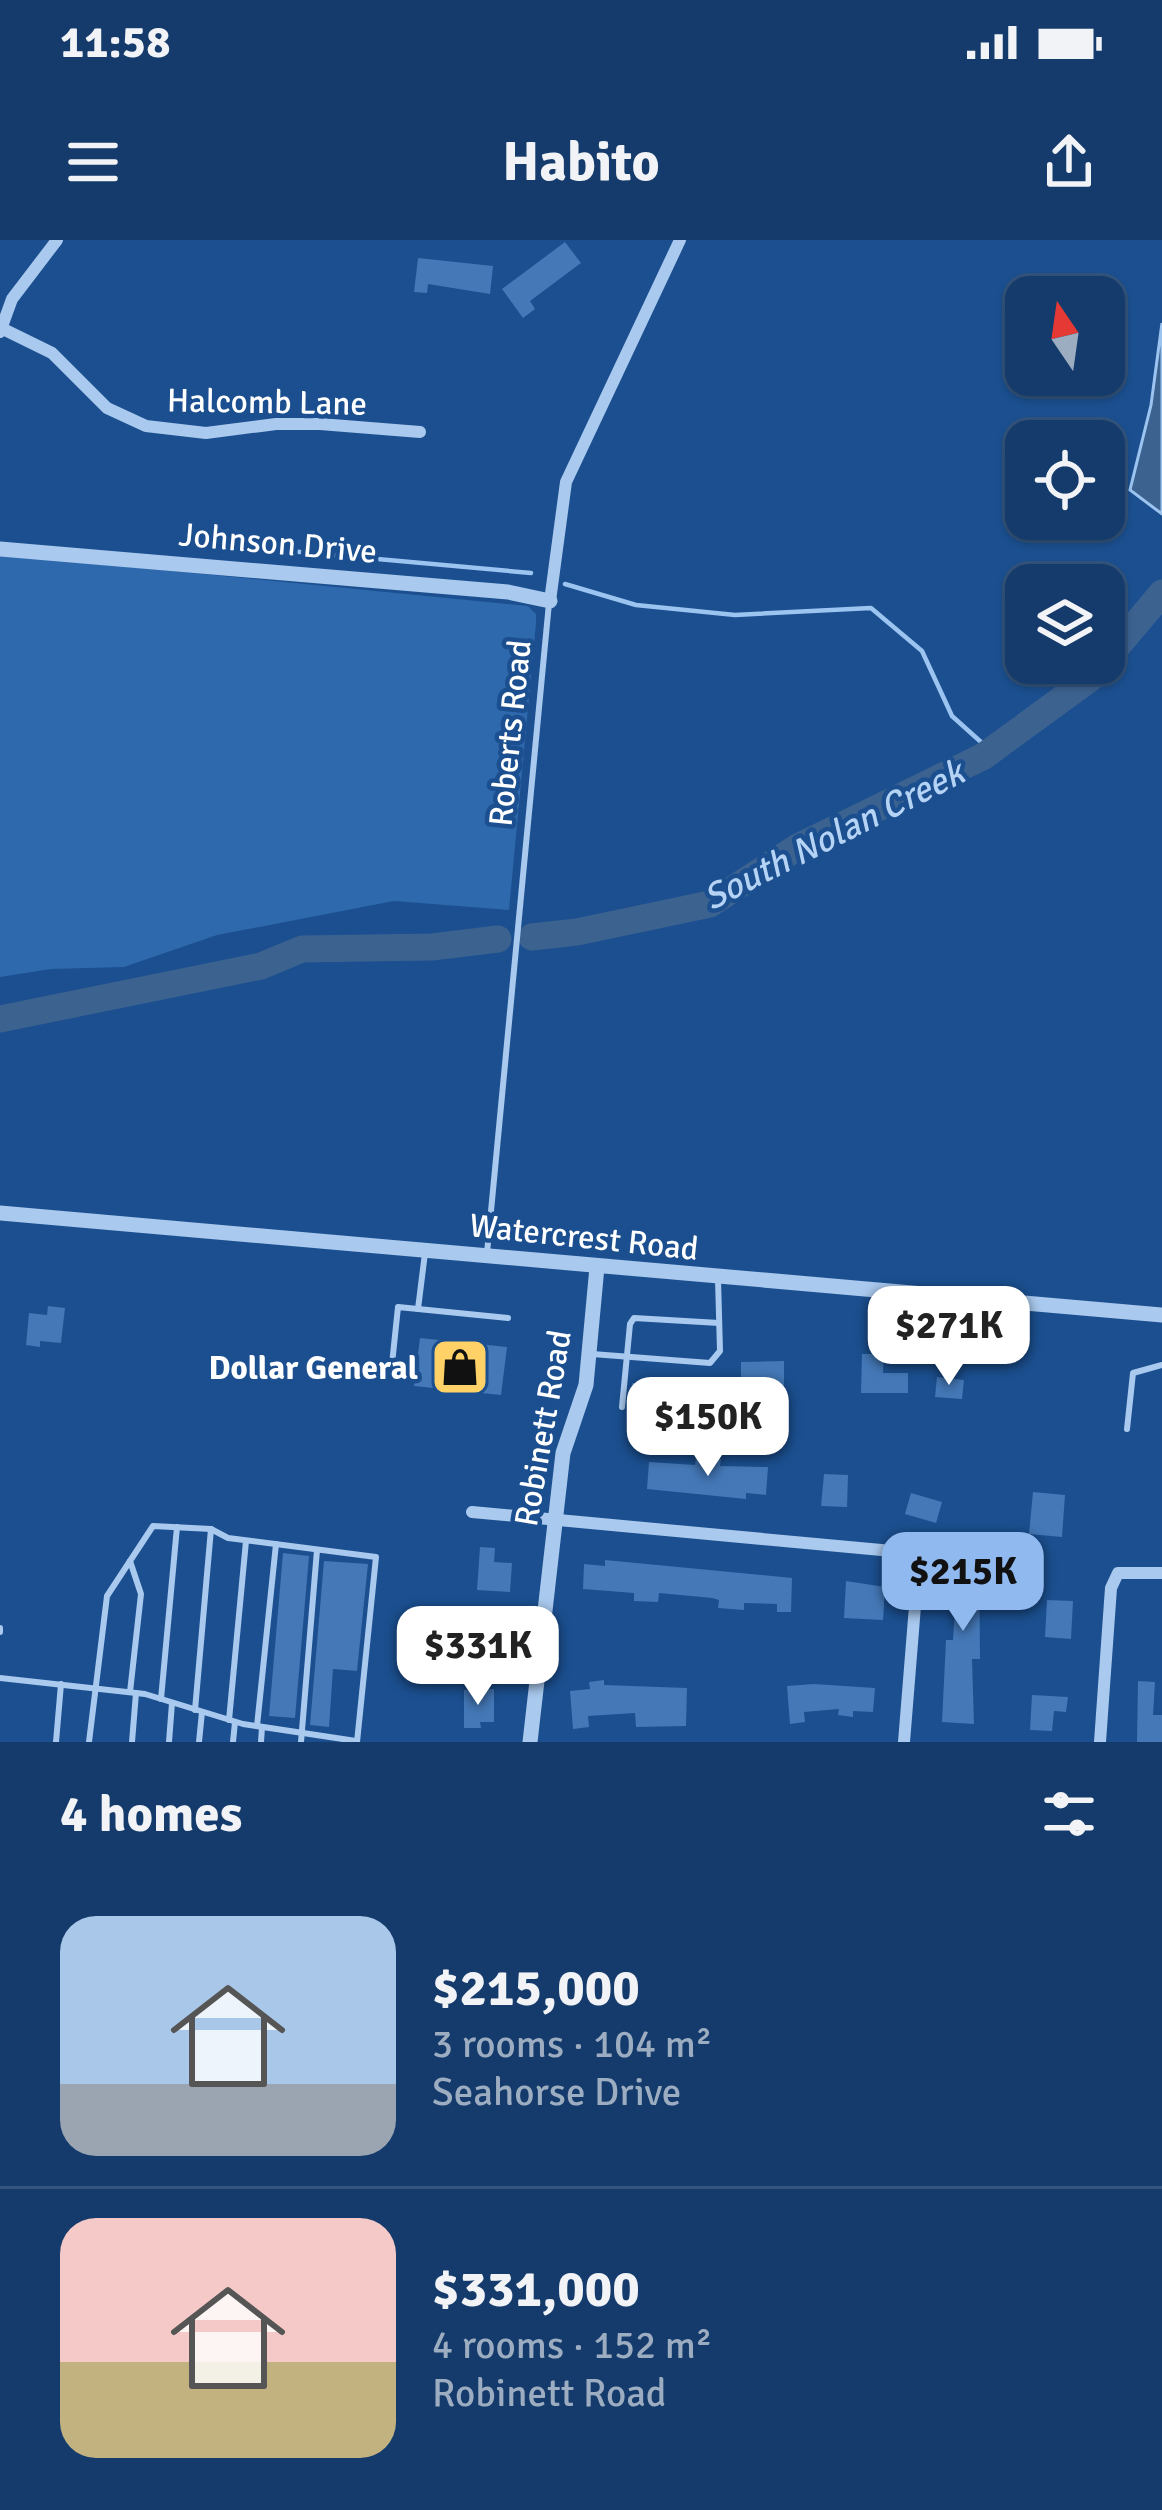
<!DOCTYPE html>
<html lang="en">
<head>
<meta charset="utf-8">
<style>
  body { margin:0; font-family:Signika,sans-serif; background:#214673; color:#f1f3f6; height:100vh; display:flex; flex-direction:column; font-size:45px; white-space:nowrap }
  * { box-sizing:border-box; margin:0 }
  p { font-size:39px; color:#9dadc1 }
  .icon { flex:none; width:66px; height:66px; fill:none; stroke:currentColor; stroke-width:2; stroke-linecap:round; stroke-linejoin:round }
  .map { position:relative; height:1502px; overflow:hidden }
  .drawer { display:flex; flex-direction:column; background:#143b6b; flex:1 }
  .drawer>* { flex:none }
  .needle { width:78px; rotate:347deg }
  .tools { position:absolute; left:1005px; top:36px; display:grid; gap:24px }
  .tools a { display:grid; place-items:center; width:120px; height:120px; border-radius:24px; background:#143b6b; box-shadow:0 3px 9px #0004,0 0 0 3px #33557e; font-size:60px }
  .price { position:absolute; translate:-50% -102px; padding:0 27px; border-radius:24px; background:#fff; color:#222; font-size:39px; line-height:78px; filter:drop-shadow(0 3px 6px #0008) }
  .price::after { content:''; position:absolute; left:50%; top:72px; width:36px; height:27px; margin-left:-18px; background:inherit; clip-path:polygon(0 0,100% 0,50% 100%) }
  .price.active { background:#90b9f0; color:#111 }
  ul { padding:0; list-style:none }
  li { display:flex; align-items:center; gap:36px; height:300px; padding:0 60px }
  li+li { border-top:3px solid #33557e }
  li span { display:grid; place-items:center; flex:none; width:336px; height:240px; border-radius:36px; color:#555 }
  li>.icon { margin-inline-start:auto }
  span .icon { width:144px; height:144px; fill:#fffc; stroke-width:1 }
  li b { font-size:51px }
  h2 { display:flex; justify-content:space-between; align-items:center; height:144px; padding:0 60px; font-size:51px }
  .status { display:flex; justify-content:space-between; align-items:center; height:84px; padding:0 60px; background:#143b6b; direction:ltr }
  .status svg { height:33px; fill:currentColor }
  header { display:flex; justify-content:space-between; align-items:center; height:156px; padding:0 60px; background:#143b6b; font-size:54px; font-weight:800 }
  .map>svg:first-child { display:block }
  .green { fill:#2e69ad }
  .water { fill:#3c6290; stroke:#9cc4f0; stroke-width:3 }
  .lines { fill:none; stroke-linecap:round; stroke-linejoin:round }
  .stream { stroke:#9cc4f0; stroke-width:4.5 }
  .river { stroke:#3c6290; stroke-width:27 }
  .building { fill:#4478b7 }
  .service { stroke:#a9c9ee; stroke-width:6 }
  .minor { stroke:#a9c9ee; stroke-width:12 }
  .tertiary { stroke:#a9c9ee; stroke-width:15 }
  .labels { text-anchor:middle; stroke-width:9; stroke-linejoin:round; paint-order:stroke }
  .street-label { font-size:33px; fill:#fff; stroke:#1b4f8f }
  .poi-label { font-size:33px; font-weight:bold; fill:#fff; stroke:#1b4f8f; text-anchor:end }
  .water-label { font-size:36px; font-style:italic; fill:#b5d3f5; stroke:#1b4f8f }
</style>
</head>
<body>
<div class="status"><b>11:58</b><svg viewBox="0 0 49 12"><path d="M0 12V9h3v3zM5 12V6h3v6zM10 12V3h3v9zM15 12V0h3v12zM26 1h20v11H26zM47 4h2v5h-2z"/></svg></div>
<header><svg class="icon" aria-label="menu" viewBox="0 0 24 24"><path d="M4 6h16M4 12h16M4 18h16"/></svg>Habito<svg class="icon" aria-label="share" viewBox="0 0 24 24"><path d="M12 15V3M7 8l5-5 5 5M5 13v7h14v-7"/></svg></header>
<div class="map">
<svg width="1162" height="1502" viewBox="0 0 1162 1502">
  <rect width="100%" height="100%" fill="#1b4f8f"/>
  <polygon class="green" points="0,314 528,366 536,374 536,383 509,670 394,661 217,695 124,727 51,729 0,737"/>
  <polygon class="water" points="1162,83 1162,274 1130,250 1151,165"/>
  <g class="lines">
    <g class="stream">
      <polyline points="278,310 531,333"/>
      <polyline points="565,344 636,365 735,375 871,368 922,411 952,476 991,511"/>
    </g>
    <g class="river">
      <polyline points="1104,422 1162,353"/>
      <polyline points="532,697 577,692 710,664 796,608 984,516 1092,437 1104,423"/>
      <polyline points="0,779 261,726 302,709 432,707 498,699"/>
    </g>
  </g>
  <g class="building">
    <polygon points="565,2 581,23 530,61 535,69 523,78 502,49"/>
    <polygon points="418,18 493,26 490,54 428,44 427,53 414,52"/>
    <polygon points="48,1066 65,1068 61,1103 40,1101 40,1107 26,1105 29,1073 47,1075"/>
    <polygon points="420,1098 507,1107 501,1155 414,1146"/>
    <polygon points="862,1114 884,1114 883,1133 908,1133 908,1153 861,1153"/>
    <polygon points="784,1121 784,1147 741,1147 741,1122"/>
    <polygon points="937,1137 964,1140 962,1159 935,1157"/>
    <polygon points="632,1143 724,1148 722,1183 630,1178"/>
    <polygon points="696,1217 721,1219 720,1226 768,1227 766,1255 746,1253 746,1259 647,1249 649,1222 695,1225"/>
    <polygon points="824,1234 848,1235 847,1267 821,1266"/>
    <polygon points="1033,1252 1065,1255 1062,1297 1029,1294"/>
    <polygon points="911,1253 942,1262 936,1283 905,1274"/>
    <polygon points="979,1299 980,1419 972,1419 974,1484 942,1482 946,1400 953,1400 955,1369 950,1369 950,1354 954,1354 952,1300"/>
    <polygon points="480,1307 495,1308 494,1322 512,1323 510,1352 477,1350"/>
    <polygon points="283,1313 309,1316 295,1478 269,1476"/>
    <polygon points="605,1320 792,1338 791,1372 777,1372 777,1364 744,1363 744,1370 718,1368 719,1360 712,1358 659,1353 658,1362 634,1361 634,1353 583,1349 584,1324 605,1326"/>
    <polygon points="324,1321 368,1324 357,1431 333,1429 329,1487 310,1485"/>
    <polygon points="846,1341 885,1347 883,1380 844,1378"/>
    <polygon points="1047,1360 1073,1361 1071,1399 1045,1397"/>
    <polygon points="604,1440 604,1445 687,1448 686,1486 636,1487 635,1473 588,1476 589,1487 573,1489 570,1451 590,1449 589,1442"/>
    <polygon points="1138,1441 1155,1442 1153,1475 1162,1475 1162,1502 1137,1502"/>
    <polygon points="814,1444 875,1448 873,1472 853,1471 853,1477 838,1475 839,1469 804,1472 805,1482 790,1484 787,1446"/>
    <polygon points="494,1449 494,1482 480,1482 481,1488 464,1488 464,1450"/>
    <polygon points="1032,1455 1068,1457 1066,1472 1054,1471 1052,1491 1030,1490"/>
  </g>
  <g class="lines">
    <g class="service">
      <polyline points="487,1013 549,363"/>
      <polyline points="418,1069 425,1013"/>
      <polyline points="592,1114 710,1123 720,1111 718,1039"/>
      <polyline points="392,1124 398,1067 508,1078"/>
      <polyline points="622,1167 630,1084 634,1078 719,1083"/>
      <polyline points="1127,1189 1133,1133 1162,1125"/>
      <polyline points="0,1392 0,1388"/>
      <polyline points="0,1438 145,1454 243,1484 356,1501"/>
      <polyline points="130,1452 141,1354 130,1321"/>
      <polyline points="161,1459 177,1287"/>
      <polyline points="195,1470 211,1289"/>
      <polyline points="229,1480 246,1301"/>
      <polyline points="257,1486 276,1304"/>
      <polyline points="56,1502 61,1444"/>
      <polyline points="89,1502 107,1356 153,1286 211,1289 228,1298 376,1317 357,1502"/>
      <polyline points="132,1502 136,1453"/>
      <polyline points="169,1502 172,1463"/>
      <polyline points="199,1502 202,1472"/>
      <polyline points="233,1502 235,1482"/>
      <polyline points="261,1502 262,1487"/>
      <polyline points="301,1502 317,1310"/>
    </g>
    <g class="minor">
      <polyline points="1,88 52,113 107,168 146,186 206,193 276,184 320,184 420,192"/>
      <polyline points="0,92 12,59 57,0"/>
      <polyline points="550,361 566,242 680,0"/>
      <polyline points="472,1272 903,1312 918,1329 904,1502"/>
      <polyline points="1100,1502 1111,1348 1118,1333 1162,1333"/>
    </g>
    <g class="tertiary">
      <polyline points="0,309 508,352 550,361"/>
      <polyline points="0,973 1162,1075"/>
      <polyline points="530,1502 563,1213 586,1145 597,1027"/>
    </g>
  </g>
  <defs>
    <g id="shop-square" transform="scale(3)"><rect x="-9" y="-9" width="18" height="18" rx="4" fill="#ffd166" stroke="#1b4f8f"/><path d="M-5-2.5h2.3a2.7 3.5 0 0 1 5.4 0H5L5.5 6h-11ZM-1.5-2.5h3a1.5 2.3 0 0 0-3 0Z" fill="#111"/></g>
  </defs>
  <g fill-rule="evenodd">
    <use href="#shop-square" x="460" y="1127"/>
  </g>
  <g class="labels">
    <g class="street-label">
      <text transform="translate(267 161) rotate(1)" y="12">Halcomb Lane</text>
      <text transform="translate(278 302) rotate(5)" y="12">Johnson Drive</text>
      <text transform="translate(509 493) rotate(-84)" y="12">Roberts Road</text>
      <text transform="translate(584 996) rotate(6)" y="12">Watercrest Road</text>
      <text transform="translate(542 1188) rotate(-80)" y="12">Robinett Road</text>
    </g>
    <g class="poi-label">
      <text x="418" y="1139">Dollar General</text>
    </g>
    <g class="water-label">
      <text transform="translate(833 594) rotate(-27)" y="13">South Nolan Creek</text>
    </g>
  </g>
</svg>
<div class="tools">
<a><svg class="needle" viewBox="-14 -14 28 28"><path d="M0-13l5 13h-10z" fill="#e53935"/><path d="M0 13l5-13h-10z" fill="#9dadc1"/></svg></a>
<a><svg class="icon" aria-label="locate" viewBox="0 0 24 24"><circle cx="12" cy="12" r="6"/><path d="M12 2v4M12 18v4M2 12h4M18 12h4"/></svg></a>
<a><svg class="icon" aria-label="layers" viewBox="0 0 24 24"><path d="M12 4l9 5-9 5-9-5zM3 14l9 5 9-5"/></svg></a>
</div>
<b class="price" style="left:949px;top:1148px">$271K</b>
<b class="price" style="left:708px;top:1239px">$150K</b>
<b class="price active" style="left:963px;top:1394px">$215K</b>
<b class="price" style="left:478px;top:1468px">$331K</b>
</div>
<section class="drawer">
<h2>4 homes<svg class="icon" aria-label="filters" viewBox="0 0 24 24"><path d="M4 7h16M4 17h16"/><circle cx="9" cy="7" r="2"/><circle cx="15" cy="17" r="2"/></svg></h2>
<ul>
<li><span style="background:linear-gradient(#a9c7e8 70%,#9aa5b1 0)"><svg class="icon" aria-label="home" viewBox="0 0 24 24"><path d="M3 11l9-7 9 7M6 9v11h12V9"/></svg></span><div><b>$215,000</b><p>3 rooms · 104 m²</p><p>Seahorse Drive</p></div></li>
<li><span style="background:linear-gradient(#f6c9c9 60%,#c2b280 0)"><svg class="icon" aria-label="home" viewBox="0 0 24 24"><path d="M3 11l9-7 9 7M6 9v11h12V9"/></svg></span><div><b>$331,000</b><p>4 rooms · 152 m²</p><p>Robinett Road</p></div></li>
</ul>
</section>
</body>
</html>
